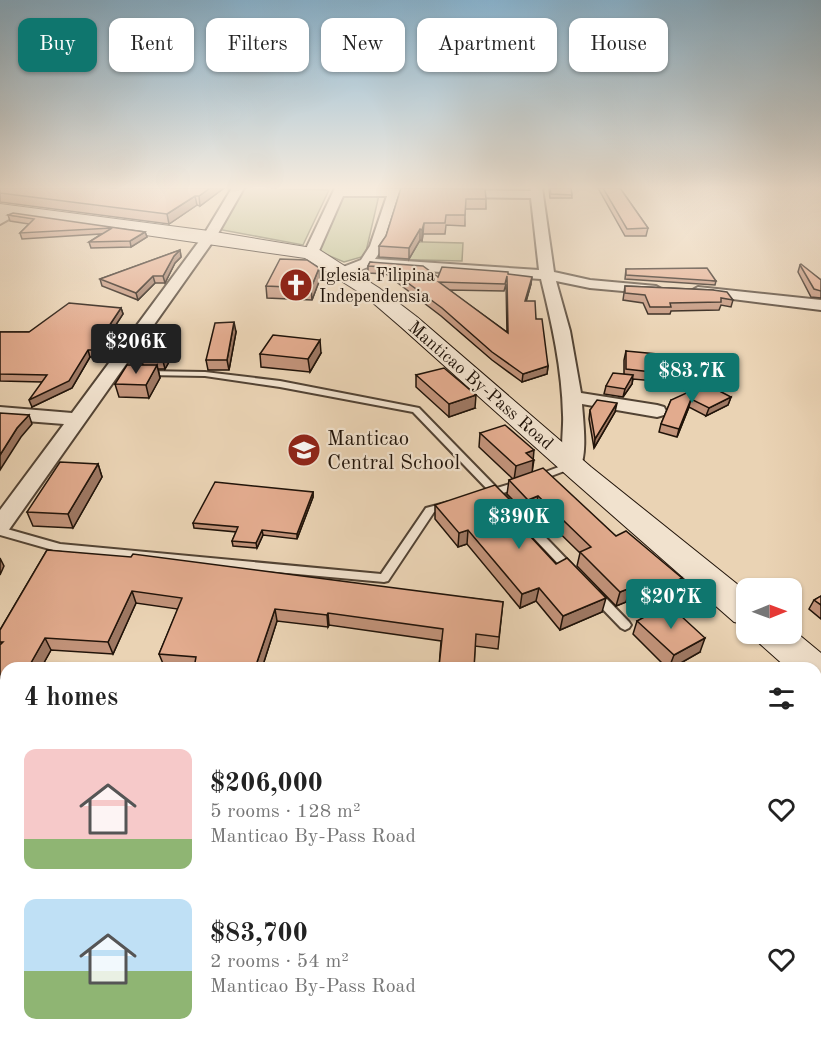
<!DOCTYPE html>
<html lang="en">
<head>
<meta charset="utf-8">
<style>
  body { margin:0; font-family:"Old Standard TT",serif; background:#f6f6f6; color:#222; height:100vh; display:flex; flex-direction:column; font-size:22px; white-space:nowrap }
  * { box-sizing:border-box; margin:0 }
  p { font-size:20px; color:#767676 }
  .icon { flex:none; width:33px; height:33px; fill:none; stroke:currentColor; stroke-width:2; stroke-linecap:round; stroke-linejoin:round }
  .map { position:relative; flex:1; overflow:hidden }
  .details { position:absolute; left:0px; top:662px; width:822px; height:386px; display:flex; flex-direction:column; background:#fff; border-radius:18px 18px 0 0; box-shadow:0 2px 4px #0004 }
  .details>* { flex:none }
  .top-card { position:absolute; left:18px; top:18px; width:786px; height:54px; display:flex; gap:12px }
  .needle { width:39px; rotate:89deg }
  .tools { position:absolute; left:736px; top:578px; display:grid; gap:12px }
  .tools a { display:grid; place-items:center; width:66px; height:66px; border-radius:12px; background:#fff; box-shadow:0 2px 4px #0004; font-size:30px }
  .price { position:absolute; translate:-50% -51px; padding:0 14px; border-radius:6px; background:#0f766e; color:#fff; font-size:20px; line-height:39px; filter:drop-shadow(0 2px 3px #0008) }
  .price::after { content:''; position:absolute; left:50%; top:36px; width:18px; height:14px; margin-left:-9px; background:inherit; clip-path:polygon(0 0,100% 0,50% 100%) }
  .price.current { background:#222; color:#fff }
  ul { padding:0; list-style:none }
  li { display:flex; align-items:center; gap:18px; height:150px; padding:0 24px }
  li span { display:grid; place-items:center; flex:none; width:168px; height:120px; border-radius:12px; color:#555 }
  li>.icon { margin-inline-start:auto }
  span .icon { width:72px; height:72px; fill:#fffc; stroke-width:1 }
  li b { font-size:26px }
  h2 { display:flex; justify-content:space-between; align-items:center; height:72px; padding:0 24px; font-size:26px }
  .pill { padding:0 21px; border-radius:12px; background:#fff; box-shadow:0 2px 4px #0004; font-size:21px; line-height:54px }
  .pill.current { background:#0f766e; color:#fff }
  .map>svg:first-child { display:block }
  .green { fill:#b9bc8b; stroke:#6c684a; stroke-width:1.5 }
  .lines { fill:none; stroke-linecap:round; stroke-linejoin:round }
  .lane-casing { stroke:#524334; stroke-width:4 }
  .street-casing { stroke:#524334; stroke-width:4 }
  .secondary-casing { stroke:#201309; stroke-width:2 }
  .lane { fill:#f1e2ce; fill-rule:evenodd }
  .street { fill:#f1e2ce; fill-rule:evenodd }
  .secondary { fill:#f1e2ce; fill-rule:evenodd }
  .wall { fill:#c2937a; stroke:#201309; stroke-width:1.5; fill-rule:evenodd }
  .shaded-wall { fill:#9e7863; stroke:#201309; stroke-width:1.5 }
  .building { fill:#e2ab8e; stroke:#201309; stroke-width:1.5; fill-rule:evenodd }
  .labels { text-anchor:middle; stroke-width:4.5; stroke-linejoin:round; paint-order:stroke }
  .far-poi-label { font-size:18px; fill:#201309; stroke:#f1e2ce; text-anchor:start }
  .far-street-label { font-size:18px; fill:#201309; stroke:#f1e2ce }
  .poi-label { font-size:21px; fill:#201309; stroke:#f1e2ce; text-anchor:start }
</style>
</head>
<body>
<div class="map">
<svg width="821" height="1046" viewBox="0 0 821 1046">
  <rect width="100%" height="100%" fill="#ead3b4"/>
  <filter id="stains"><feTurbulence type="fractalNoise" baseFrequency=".00333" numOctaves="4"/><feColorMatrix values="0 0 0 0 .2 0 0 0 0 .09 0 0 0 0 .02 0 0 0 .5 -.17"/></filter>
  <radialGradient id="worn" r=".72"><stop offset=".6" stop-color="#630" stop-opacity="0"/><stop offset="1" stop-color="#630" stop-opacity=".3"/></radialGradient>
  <g class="green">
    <polygon points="241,188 329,190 303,245 217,229"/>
    <polygon points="344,195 379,195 365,256 344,262 318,251"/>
    <polygon points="385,241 463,243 462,261 380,259"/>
  </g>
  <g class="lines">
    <g class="lane-casing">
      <g id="lane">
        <polygon points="143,371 205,372 280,381 419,408 497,488 520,481 524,482 525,484 524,486 503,493 576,569 574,572 566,572 494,496 483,497 482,495 489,491 413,412 280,387 205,376 146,375 142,373"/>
        <polygon points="572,462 575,463 577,465 575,467 538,481 535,482 530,479 532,477"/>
        <polygon points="449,502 453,503 454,505 453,507 434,512 388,581 384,582 60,552 0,535 0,527 60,544 381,574 426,508"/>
        <polygon points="596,591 600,592 629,622 631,625 629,628 625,630 621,628 592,598 590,595 592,592"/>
        <rect x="430" y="1041" width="18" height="5"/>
      </g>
    </g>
    <g class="street-casing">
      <g id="street">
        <polygon points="232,188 244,188 216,237 8,531 0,534 0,510 64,424 0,419 0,407 72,413 203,236"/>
        <path d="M335,188L531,191L530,188H542L554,272L590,280L656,286L663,290L656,294L590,288L556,281L570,331L581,393L657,405L664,407L666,411L664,415L657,417L582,404C583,420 588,456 579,469L572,471L565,469C559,461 564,427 563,415C562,369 552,324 541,279L368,267L348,275H338L336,272L338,269L361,260L370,246L387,196H343L318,253L316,256H306L304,253ZM399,196L531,198L539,270L375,259L384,246Z"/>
        <polygon points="14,207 18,208 20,211 18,214 0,224 0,214"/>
        <polygon points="698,287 821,300 821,310 693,294 691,291"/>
        <polygon points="821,831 821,863 816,864 816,832"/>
        <polygon points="6,965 6,1003 0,1004 0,966"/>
      </g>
    </g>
    <g class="secondary-casing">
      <g id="secondary">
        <polygon points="0,204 209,231 318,249 379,288 417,317 591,467 747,592 747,625 734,622 571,479 401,327 365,296 305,258 0,214"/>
        <polygon points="792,629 821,653 821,681 816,682 816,668 787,668 759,643 754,633 792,633"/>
      </g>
    </g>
    <use href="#lane" class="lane"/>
    <use href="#street" class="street"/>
    <use href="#secondary" class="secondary"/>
  </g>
  <g class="wall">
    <polygon points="0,188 224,188 200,206 197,205 169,224 0,202"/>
    <polygon points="401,188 486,199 486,209 465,209 465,226 446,225 445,234 423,234 422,241 420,240 409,259 379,257 379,246 386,236"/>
    <polygon points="549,188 571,188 572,198 550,198"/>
    <polygon points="598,188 620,188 648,228 646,236 625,236"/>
    <polygon points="8,215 145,232 147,237 131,247 91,248 89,242 101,234 22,239 20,233 29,224 10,221"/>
    <polygon points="180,250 181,257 175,263 165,283 155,283 138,300 102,286 100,279"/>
    <path d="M370,262L438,277L508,274L531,284L526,301L536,319L548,366L547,374L522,382L492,360L441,316L386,274L368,273V266ZM506,284L507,332L449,290L504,291Z"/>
    <polygon points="800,265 821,280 821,298 811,297 798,272"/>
    <polygon points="319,268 320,279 312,300 267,298 266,286"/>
    <polygon points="626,269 716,281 715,285 625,279"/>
    <polygon points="625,286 713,290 733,300 731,307 721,305 719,310 671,311 670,314 648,314 643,303 623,300"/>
    <polygon points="121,308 123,314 95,357 90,357 72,388 32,407 42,382 0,381 0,332 29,332"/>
    <polygon points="236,332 229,370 208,370 206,360"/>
    <polygon points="171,341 174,353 165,369 158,369 160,378 149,398 119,397 115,384 143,365 141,357"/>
    <polygon points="626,351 669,374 666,382 633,379 632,384 623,397 604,394 606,386 624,374 624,360"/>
    <polygon points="321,353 310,372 261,367 260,354"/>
    <polygon points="416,375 475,408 449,417 416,387"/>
    <polygon points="731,397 728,405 706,416 689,407 677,437 659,432 661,424 671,400"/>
    <polygon points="590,410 615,412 594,448 589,419"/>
    <polygon points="480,433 533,459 534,460 532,472 616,536 682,578 678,592 639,613 626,602 616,606 577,566 580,553 536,510 526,513 507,494 509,480 513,479 479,447"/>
    <polygon points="98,464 102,477 73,528 33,526 27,512"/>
    <polygon points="313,492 313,497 297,539 263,535 257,548 233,546 232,541 236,532 194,528 193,523"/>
    <polygon points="514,504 512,517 602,612 560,630 536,601 520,608 467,544 458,547 435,519 435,505"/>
    <polygon points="47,550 503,602 498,649 475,646 474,668 439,668 441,641 329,625 328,627 277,621 262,668 180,668 164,666 159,654 178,609 136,603 113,654 51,650 41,668 6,668 6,729 0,728 0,630"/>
    <polygon points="821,596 821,619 809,609 814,600"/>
    <polygon points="637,621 700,652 672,668 667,668 633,634"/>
    <polygon points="6,836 6,914 0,913 0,846"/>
    <polygon points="816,850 817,860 820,862 821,862 821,870 816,871"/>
    <polygon points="633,1041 735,1041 736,1046 671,1046 671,1044 634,1046"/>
    <polygon points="795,1041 816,1041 821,1046 797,1046"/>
  </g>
  <g class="shaded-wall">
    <polygon points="210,188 224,188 200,206 199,196"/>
    <polygon points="195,196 197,205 169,224 167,214"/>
    <polygon points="424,223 423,234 422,241 422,230"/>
    <polygon points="420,229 420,240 409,259 409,248"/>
    <polygon points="145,232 147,237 131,247 130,241"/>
    <polygon points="180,250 181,257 175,263 165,283 163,276 174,256"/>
    <polygon points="319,268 320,279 312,300 311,288"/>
    <polygon points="153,276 155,283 138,300 136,293"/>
    <polygon points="532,277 531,284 524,309 525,301"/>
    <polygon points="121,308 123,314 95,357 93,350"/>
    <polygon points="234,322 236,332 229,370 227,360"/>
    <polygon points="320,340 321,353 310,372 308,359"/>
    <polygon points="171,341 174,353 165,369 162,357"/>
    <polygon points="88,350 90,357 72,388 32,407 29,400"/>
    <polygon points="157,365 160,378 149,398 146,385"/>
    <polygon points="548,366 547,374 522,382 523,374"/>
    <polygon points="633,375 632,384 623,397 625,389"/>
    <polygon points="476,395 475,408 449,417 449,404"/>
    <polygon points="731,397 728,405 706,416 709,408"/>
    <polygon points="691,399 689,407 677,437 679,429"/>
    <polygon points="617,403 615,412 594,448 595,439"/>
    <polygon points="29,415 32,424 21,437 0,470 0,455 17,428"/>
    <polygon points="534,450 532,474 514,480 516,466 526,453"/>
    <polygon points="98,464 102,477 73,528 68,514"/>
    <polygon points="313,492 313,497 297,539 297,534"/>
    <polygon points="538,496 536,510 526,513 528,500"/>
    <polygon points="514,504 512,518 504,508"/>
    <polygon points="262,530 263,535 257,548 256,543"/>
    <polygon points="468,530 467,544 458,547 459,533"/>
    <polygon points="0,558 4,566 0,575"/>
    <polygon points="682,578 678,592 639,613 643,599"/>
    <polygon points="539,588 536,601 520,608 522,594"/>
    <polygon points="630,588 626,602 616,606 620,592"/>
    <polygon points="132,591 136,603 113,654 108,642"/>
    <polygon points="606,598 602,612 560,630 563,616"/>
    <polygon points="275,609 277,621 262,668 255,668"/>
    <polygon points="328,613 329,625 328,627 327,615"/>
    <polygon points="45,638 51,650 41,668 28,668"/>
    <polygon points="705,638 700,652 672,668 669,668 674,655"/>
    <polygon points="821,807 821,812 816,815 816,809"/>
    <rect x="260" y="1041" width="2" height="5"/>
  </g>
  <g class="building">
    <polygon points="0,188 210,188 199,196 195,196 167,214 0,193"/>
    <polygon points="401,188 485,189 486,199 466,199 465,215 446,215 445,223 424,223 422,230 420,229 409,248 379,246 386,236"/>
    <polygon points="550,188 571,188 572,195 551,194"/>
    <polygon points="603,188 620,188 648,228 627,229"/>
    <polygon points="13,213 145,232 130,241 89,242 112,228 20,233 34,219 8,215"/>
    <polygon points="180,250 174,256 163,276 153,276 136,293 100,279"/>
    <polygon points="280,259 307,260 319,268 311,288 266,286"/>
    <path d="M370,262L423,266L438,277L442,267L508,272V274L532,277L525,301H535L536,319H542L548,366L523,374L492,352L442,308L386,267L368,266ZM507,276L508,333L439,282L505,284Z"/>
    <polygon points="801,264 821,280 821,291 814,289 800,265"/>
    <polygon points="707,268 716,281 626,275 626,269"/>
    <polygon points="625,286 713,290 727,292 733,300 721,298 721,302 670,303 671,307 650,307 645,295 625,293"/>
    <polygon points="69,303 121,308 93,350 88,350 69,381 29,400 47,375 0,374 0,332 29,332"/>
    <polygon points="234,322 227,360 206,360 215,323"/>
    <polygon points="273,335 320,340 308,359 260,354"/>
    <polygon points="152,340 171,341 162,357 141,357"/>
    <polygon points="626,351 668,355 669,374 626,369"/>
    <polygon points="127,365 157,365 146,385 115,384"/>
    <polygon points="444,368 476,395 449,404 416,375"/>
    <polygon points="613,373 633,375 625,389 606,386"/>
    <polygon points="706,384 731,397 709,408 691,399 679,429 661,424 671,400"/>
    <polygon points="597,400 617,403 595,439 590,410"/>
    <polygon points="0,413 29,415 17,428 0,455"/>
    <polygon points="505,425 534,450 526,453 534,460 516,466 480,433"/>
    <polygon points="60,462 98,464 68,514 27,512"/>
    <polygon points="543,468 616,536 626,531 682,578 643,599 630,588 620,592 580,552 591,547 538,496 528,500 509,480"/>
    <polygon points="215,482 313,492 297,534 262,530 256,543 232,541 238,527 193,523"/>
    <polygon points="495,485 514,504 504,508 556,564 567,558 606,598 563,616 539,588 522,594 468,530 459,533 435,505"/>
    <polygon points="47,550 131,557 133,554 503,602 499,637 476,634 474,668 439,667 443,629 328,613 327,615 275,609 255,668 194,668 196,657 159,654 182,598 132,591 108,642 45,638 28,668 6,668 6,720 0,718 0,645 3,642 0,642 0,630"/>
    <polygon points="821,596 821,605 814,600"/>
    <polygon points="668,604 705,638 674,655 637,621"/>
    <polygon points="816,738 821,743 821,807 816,809"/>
    <polygon points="6,836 6,908 0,906 0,846"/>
    <polygon points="816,850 817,850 817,860 820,862 821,862 821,867 816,867"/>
    <polygon points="821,938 821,1046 809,1046 808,1041 816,1041 816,939"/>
    <rect x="192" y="1041" width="68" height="5"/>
    <rect x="376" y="1041" width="53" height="5"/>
    <polygon points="679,1041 735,1041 736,1046 680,1046"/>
    <polygon points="554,1045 575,1045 576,1046 554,1046"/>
  </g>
  <linearGradient id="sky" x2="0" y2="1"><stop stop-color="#88b5d2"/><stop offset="0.56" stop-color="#f6ebdd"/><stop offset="1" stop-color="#f6ebdd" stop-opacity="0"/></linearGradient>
  <rect width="821" height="335" fill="url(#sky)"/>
  <defs>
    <g id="church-disc" transform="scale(1.725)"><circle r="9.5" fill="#8f2418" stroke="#f1e2ce"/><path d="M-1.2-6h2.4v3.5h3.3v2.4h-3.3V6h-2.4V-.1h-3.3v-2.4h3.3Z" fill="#fff"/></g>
    <g id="school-disc" transform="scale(1.725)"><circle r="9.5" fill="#8f2418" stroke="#f1e2ce"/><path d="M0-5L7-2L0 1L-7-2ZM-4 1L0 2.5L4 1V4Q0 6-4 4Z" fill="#fff"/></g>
  </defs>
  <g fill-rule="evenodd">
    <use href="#church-disc" x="296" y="285"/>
    <use href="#school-disc" x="304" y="450"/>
  </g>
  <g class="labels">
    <g class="far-poi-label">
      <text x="319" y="281">Iglesia Filipina<tspan x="319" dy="21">Independensia</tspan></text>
    </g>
    <g class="far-street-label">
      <text transform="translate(481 385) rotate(41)" y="6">Manticao By-Pass Road</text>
    </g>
    <g class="poi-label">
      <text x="327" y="445">Manticao<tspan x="327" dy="24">Central School</tspan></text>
    </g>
  </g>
  <rect width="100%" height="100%" filter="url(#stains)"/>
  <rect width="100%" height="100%" fill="url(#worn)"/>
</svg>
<div class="tools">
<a><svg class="needle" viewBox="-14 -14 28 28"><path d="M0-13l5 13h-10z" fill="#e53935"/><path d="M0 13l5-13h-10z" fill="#767676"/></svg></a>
</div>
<b class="price current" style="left:136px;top:375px">$206K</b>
<b class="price" style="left:692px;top:404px">$83.7K</b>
<b class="price" style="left:519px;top:550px">$390K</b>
<b class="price" style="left:671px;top:630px">$207K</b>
<div class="top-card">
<a class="pill current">Buy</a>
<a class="pill">Rent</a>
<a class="pill">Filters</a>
<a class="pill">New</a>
<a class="pill">Apartment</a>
<a class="pill">House</a>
</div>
<section class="details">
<h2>4 homes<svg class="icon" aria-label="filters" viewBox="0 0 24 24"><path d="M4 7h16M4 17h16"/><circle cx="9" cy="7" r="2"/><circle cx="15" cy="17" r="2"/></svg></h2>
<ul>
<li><span style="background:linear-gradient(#f6c9c9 75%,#8fb573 0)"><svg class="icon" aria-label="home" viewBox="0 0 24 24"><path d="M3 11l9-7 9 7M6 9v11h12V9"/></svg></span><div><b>$206,000</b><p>5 rooms · 128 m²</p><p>Manticao By-Pass Road</p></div><svg class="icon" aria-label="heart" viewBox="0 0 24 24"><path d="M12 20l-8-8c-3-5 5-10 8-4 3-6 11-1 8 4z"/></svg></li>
<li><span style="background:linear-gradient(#bfe0f5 60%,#8fb573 0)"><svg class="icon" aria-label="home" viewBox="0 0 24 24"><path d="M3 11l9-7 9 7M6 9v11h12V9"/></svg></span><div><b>$83,700</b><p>2 rooms · 54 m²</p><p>Manticao By-Pass Road</p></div><svg class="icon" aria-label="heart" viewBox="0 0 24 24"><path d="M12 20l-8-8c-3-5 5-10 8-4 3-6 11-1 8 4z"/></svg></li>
</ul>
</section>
</div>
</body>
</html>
